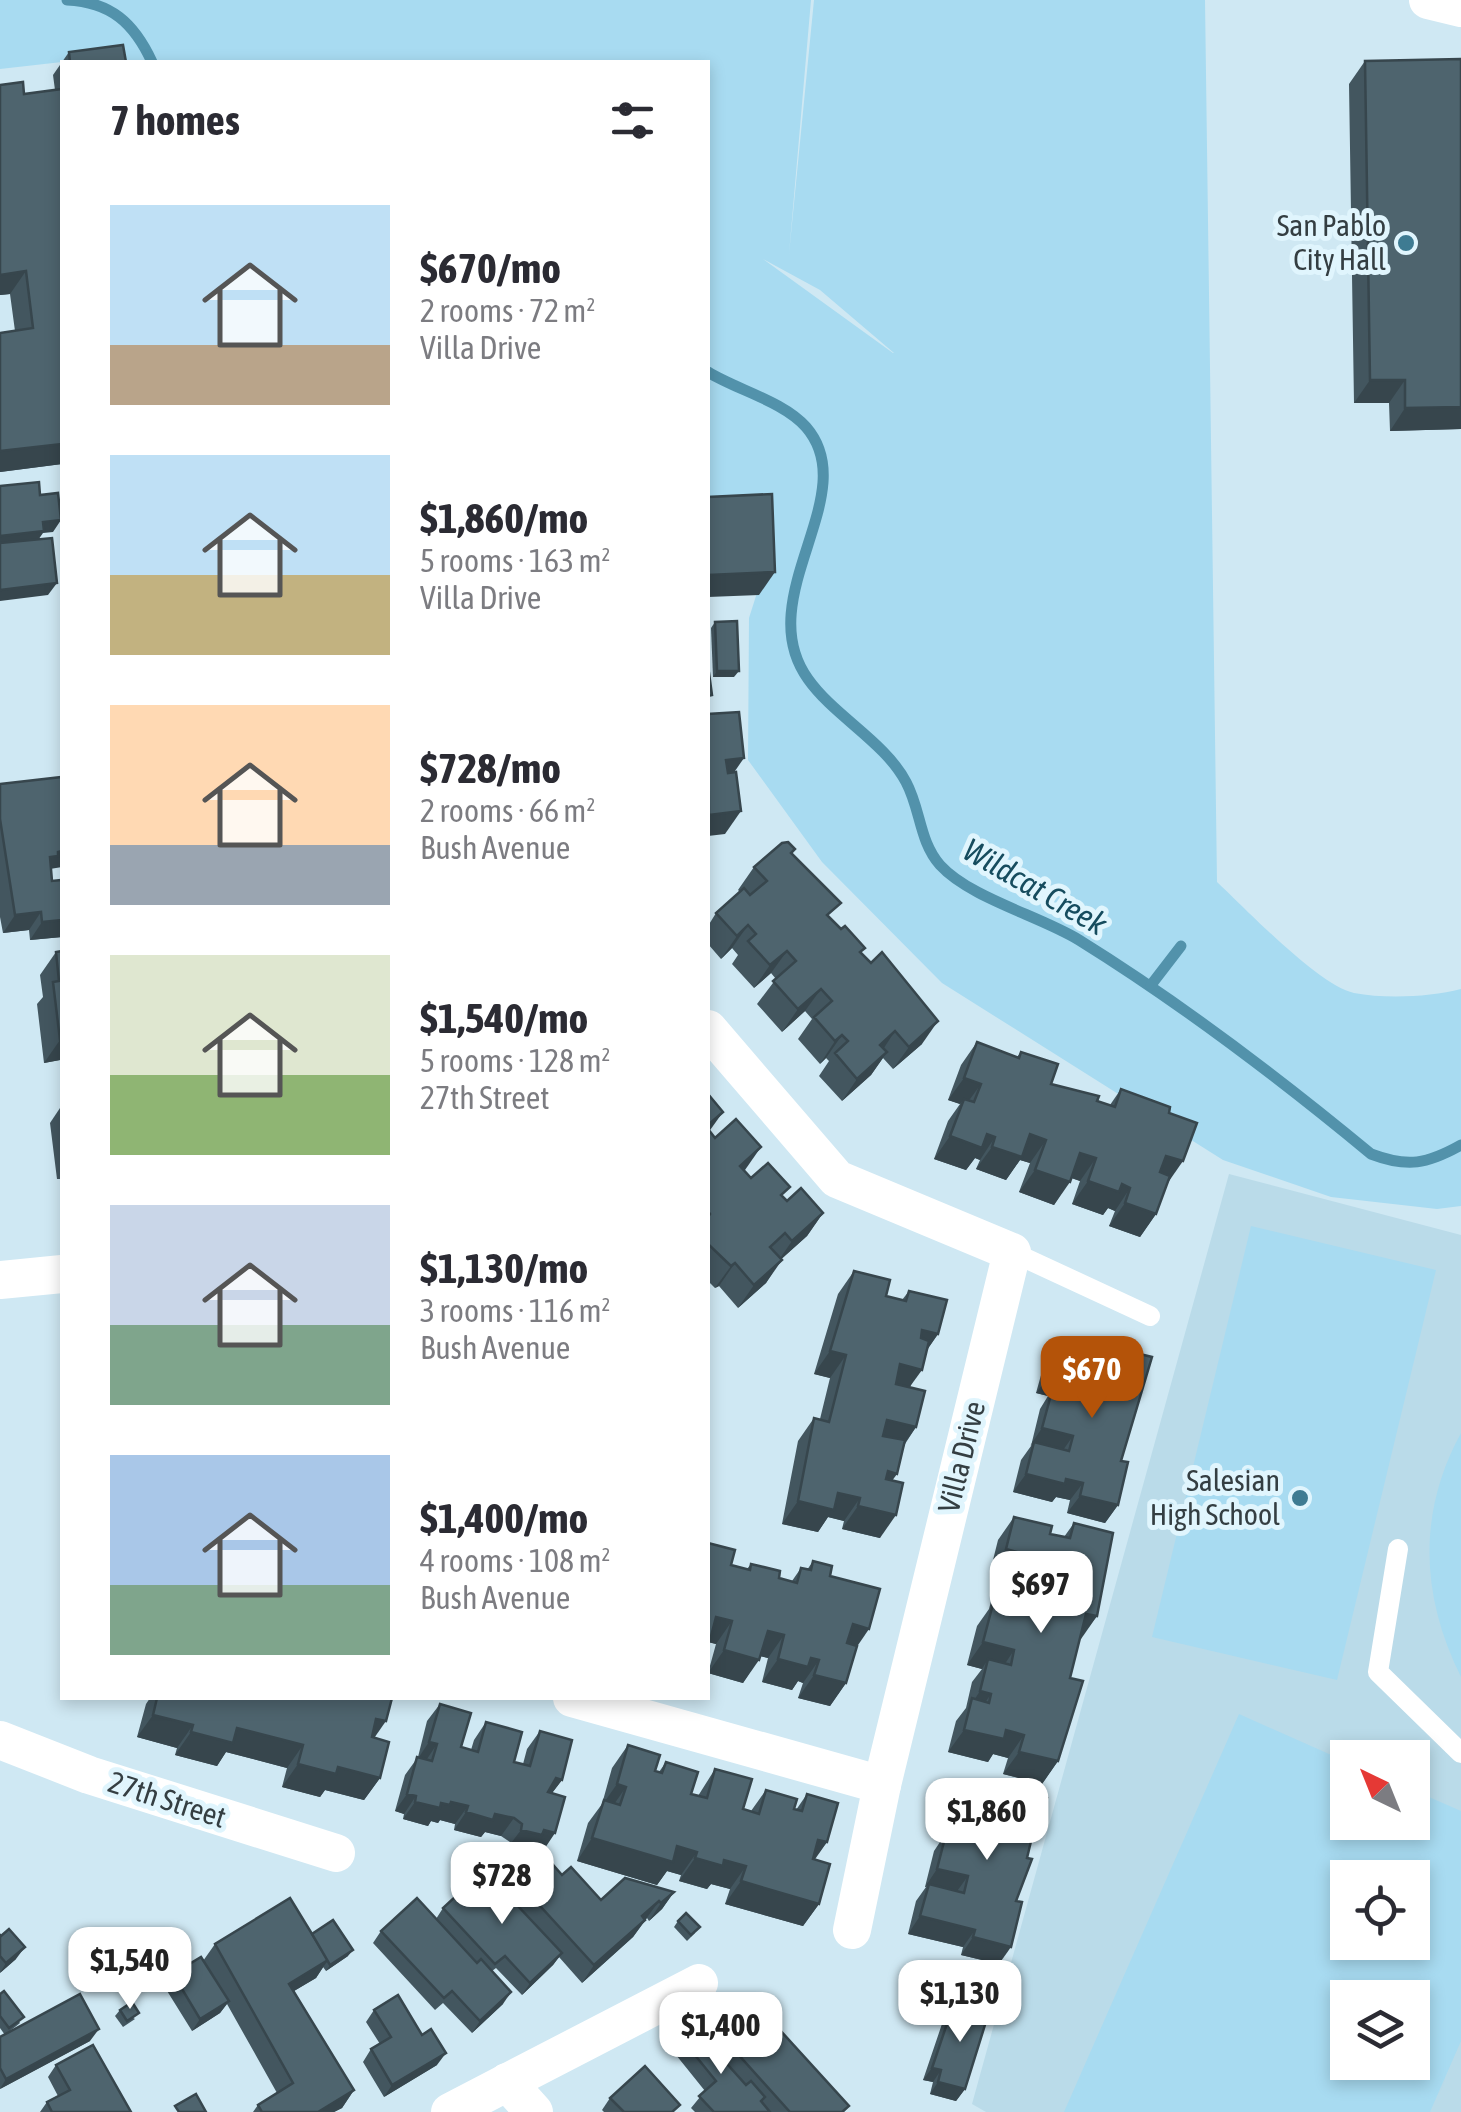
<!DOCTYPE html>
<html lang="en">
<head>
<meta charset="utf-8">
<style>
  body { margin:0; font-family:"Asap Condensed",sans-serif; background:#f7f7f7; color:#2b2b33; height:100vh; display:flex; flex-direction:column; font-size:38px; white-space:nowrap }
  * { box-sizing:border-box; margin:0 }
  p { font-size:32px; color:#7c7c81 }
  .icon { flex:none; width:55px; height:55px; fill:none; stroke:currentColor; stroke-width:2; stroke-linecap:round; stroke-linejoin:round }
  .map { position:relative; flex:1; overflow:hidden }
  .panel { position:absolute; left:60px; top:60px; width:650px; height:1640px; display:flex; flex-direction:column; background:#fff; border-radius:0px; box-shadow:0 5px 15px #0003 }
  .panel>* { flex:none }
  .needle { width:65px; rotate:317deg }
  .tools { position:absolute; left:1330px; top:1740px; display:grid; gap:20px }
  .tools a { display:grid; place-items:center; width:100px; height:100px; border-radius:0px; background:#fff; box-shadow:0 5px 15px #0003; font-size:50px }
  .price { position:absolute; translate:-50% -85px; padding:0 22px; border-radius:20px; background:#fff; color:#222; font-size:32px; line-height:65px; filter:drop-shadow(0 2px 5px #0008) }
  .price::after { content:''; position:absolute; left:50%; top:60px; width:30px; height:22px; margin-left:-15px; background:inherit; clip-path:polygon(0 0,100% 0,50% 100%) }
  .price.current { background:#b45309; color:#fff }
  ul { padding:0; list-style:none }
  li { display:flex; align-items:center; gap:30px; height:250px; padding:0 50px }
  li span { display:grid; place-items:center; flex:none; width:280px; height:200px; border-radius:0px; color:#555 }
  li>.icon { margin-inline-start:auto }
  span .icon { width:120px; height:120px; fill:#fffc; stroke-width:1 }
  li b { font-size:42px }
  h2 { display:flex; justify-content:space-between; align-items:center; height:120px; padding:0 50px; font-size:42px }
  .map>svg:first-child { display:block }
  .built { fill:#badbe9; fill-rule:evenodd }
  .green { fill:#a8dbf1; fill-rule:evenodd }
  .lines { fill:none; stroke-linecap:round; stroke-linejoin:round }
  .stream { stroke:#5292ab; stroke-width:11 }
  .lane { stroke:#fff; stroke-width:20 }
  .street { stroke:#fff; stroke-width:38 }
  .wall { fill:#43565f }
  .shaded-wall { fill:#37464d }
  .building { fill:#4e646e; stroke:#37464d; stroke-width:2.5 }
  .poi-dot { fill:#3e7b92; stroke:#e0f5fd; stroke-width:4 }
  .labels { text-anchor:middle; stroke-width:10; stroke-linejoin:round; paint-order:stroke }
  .poi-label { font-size:30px; fill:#343e42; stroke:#e0f5fd; text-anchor:end }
  .street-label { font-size:30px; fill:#343e42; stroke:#e0f5fd }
  .water-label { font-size:32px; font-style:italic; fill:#164c5e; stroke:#e0f5fd }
</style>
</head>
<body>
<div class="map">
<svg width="1461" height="2112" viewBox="0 0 1461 2112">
  <rect width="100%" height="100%" fill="#cfe8f3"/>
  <path class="built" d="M1229,1174L1461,1235V2112H986L972,2104ZM1348,1758H1412V1822H1348ZM1348,1878H1412V1942H1348ZM1348,1998H1412V2062H1348Z"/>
  <g class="green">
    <path d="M0,0H811L789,254L814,0H1205L1217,882C1245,908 1319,986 1354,993C1386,999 1430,997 1461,989V1206L1437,1209L1331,1197L1223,1160L942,983L822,862L748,760L749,618L769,555L708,510V62H62L0,69ZM763,259L820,290L894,353H893Z"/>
    <polygon points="1251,1226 1436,1270 1337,1680 1152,1637"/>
    <path d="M1461,1433V1677C1421,1597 1417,1513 1461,1433Z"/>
    <path d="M1239,1714L1347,1762L1348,1822H1412L1413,1790L1461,1811V2041L1430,2112H1064ZM1348,1878H1412V1942H1348ZM1348,1998H1412V2062H1348Z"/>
  </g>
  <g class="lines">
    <g class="stream">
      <path d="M67,0C111,2 134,23 152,62"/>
      <path d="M708,372C737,390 783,401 806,427C865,495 749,597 808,679C834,716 885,742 906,782C921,810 919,841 940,865C970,898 1040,916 1079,940C1182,1004 1278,1077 1371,1154C1408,1168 1427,1164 1461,1145"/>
      <polyline points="1151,985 1181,946"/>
    </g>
    <g class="lane">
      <polyline points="1012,1252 1150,1316"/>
      <polyline points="1398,1549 1378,1672 1461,1753"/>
    </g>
    <g class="street">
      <polyline points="1428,0 1461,8"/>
      <polyline points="708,1029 837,1179 1012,1252 882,1785 852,1930"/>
      <polyline points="0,1280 62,1274"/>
      <polyline points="572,1698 882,1785"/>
      <polyline points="0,1740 89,1775 336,1853"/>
      <polyline points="507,2082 534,2112"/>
      <polyline points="450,2112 699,1983"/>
    </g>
  </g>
  <g class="wall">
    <polygon points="69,52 126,62 62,62 62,464 0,472 15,331 10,294 0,295 0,85 24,94 55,90 53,75"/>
    <polygon points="1365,61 1461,429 1390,431 1389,403 1354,403 1349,84"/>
    <polygon points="715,622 734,677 713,677 711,628"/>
    <polygon points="0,784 51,869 52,881 62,880 62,937 30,940 29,930 3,933 0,917"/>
    <polygon points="792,854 830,918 861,953 922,1044 893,1069 883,1058 871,1075 842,1101 819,1076 829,1061 826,1058 820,1064 798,1039 812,1019 805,1011 782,1032 757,1004 776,979 771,973 754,988 732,964 738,955 732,948 721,959 708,944 708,926 716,913 740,892 738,890 754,867"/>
    <polygon points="62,951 62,1081 60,1060 44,1063 37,1004 43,997 40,975 56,952"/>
    <polygon points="977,1042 1017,1057 1021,1052 1051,1084 1110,1105 1121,1089 1169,1113 1167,1184 1156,1214 1140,1237 1109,1226 1115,1211 1108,1208 1103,1215 1072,1204 1080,1181 1071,1178 1054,1205 1019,1192 1030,1163 1020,1160 1006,1180 976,1169 980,1160 975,1158 966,1170 934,1159 948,1121 960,1104 948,1100 961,1065"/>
    <polygon points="708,1094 709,1131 751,1178 783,1196 787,1201 823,1213 807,1236 781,1259 766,1283 738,1308 719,1286 715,1288 708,1281"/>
    <polygon points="62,1105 62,1179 57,1179 50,1123"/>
    <polygon points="854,1271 886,1296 902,1300 909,1291 938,1334 927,1350 910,1387 916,1427 905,1444 892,1481 880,1538 842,1529 844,1521 828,1517 818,1532 782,1524 798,1441 814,1418 820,1419 830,1378 814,1374 838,1294"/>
    <polygon points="1057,1343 1107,1360 1115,1348 1121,1461 1118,1505 1105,1523 1067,1513 1070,1500 1056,1497 1052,1502 1013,1492 1021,1460 1031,1446 1040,1409 1048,1396 1036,1393 1045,1361"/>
    <polygon points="1014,1517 1050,1534 1064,1537 1074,1523 1097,1616 1080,1638 1070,1678 1058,1761 1042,1784 1003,1774 1008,1758 993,1754 988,1762 948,1752 956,1721 966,1708 972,1682 982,1669 967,1665 977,1626 989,1609 996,1582 1001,1575 990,1572 998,1540"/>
    <polygon points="708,1543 731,1565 747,1569 751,1564 779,1578 792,1581 801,1568 807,1570 813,1561 830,1576 856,1648 846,1683 830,1706 798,1698 803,1683 798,1681 792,1690 762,1682 768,1658 760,1656 743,1683 708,1673 716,1644 708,1642 708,1643"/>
    <polygon points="150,1698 392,1698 374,1738 380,1778 364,1800 325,1790 320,1797 282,1787 287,1768 226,1752 217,1766 175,1755 177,1748 137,1737 146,1704"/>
    <polygon points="440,1704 461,1747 471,1750 474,1740 486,1722 514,1762 523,1764 527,1749 540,1731 562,1780 552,1793 543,1851 533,1849 530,1853 508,1847 510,1842 501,1836 485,1832 481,1837 454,1830 455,1824 440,1820 438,1823 431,1821 428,1826 403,1819 404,1814 395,1811 405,1775 418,1757 427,1721"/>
    <polygon points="628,1745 655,1771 659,1772 666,1762 691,1794 698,1796 715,1769 743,1809 751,1811 766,1790 796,1810 807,1794 827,1842 814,1859 819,1904 803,1926 725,1904 730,1889 711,1884 707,1889 679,1881 681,1875 667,1871 657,1885 577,1861 588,1823 602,1804 612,1768"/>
    <polygon points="952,1785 999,1802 1008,1788 1029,1849 999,1964 961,1955 963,1947 908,1934 916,1901 926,1887 925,1887 934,1851 944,1836 931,1833 939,1803"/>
    <polygon points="541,1866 562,1875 601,1900 674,1892 662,1909 649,1921 647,1918 633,1937 582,1983 559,1957 553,1965 522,1995 496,1968 492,1971 503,2004 472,2033 443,2003 435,2010 373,1943 381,1931 436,1919 443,1908 501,1889 511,1874"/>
    <polygon points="678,1921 695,1933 687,1941 674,1927"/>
    <polygon points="312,1934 348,1956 326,1971 323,1967 316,1978 294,1991 354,2090 342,2108 334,2112 253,2112 258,2105 277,2093 227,2004 220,2013 192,2031 164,1986 173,1974 203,1961 215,1944"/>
    <polygon points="0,1935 16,1959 0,1973"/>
    <polygon points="0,1994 20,2023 5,2035 0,2028"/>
    <polygon points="954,2003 965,2089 956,2101 930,2094 933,2082 923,2080 945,2015"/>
    <polygon points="120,2010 135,2019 123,2027 115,2016"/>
    <polygon points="374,2010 422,2035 437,2065 384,2097 363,2062 371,2049 380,2044 366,2022"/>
    <polygon points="673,2028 719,2055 728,2043 771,2037 849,2106 844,2112 695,2112 691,2108 705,2091 664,2040"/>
    <polygon points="0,2037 90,2041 0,2089"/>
    <polygon points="56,2065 131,2112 40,2112 47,2102 58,2096 48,2077"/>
    <polygon points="610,2098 675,2112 604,2112 602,2110"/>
  </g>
  <g class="shaded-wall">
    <polygon points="26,271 10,294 0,295 0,275"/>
    <polygon points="1370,380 1405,380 1389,403 1354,403"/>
    <polygon points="1461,407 1461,429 1390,431 1405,408"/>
    <polygon points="62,444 62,464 0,472 0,451"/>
    <polygon points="61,520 53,532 43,533 36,543 0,547 0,536 43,522"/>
    <polygon points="775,572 759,595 708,597 708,575"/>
    <polygon points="57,583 48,595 0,601 0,590"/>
    <polygon points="717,671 739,671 734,677 713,677"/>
    <polygon points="744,758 728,781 726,760"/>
    <polygon points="741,811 725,834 708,836 709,815"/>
    <polygon points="62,851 62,867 50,869 50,857 58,852"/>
    <polygon points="41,912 29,930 3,933 15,915"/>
    <polygon points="62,920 62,937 30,940 42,922"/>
    <polygon points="748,925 732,948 721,959 737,936"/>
    <polygon points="787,951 771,973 754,988 770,965"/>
    <polygon points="821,989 805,1011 782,1032 798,1009"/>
    <polygon points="938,1021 922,1044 893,1069 909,1047"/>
    <polygon points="895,1031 880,1054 880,1045"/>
    <polygon points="842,1035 826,1058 820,1064 835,1041"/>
    <polygon points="60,1040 62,1040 62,1057 60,1060 44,1063"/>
    <polygon points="887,1052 871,1075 842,1101 857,1079"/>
    <polygon points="964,1078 981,1084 965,1106 964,1099 960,1104 948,1100"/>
    <polygon points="723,1112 708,1133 708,1125"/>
    <polygon points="987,1134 995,1137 980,1160 975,1158 966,1170 934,1159 950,1136"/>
    <polygon points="1030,1134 1046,1140 1030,1163 1020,1160 1006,1180 976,1169 992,1147"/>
    <polygon points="761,1147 745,1170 724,1189 740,1166"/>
    <polygon points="1080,1153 1096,1158 1080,1181 1064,1175"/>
    <polygon points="1166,1156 1183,1161 1167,1184 1150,1178"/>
    <polygon points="1035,1170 1070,1182 1054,1205 1019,1192"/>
    <polygon points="1088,1181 1122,1184 1130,1188 1115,1211 1108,1208 1103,1215 1072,1204"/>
    <polygon points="1125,1203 1156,1214 1140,1237 1109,1226"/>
    <polygon points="823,1213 807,1236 776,1264 792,1241"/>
    <polygon points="782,1260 766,1283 738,1308 754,1285"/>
    <polygon points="735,1263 719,1286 715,1288 731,1266"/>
    <polygon points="922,1330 938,1334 922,1357 906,1353"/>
    <polygon points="830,1351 846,1355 830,1378 814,1374"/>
    <polygon points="900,1364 922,1370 906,1392 884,1387"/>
    <polygon points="1049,1376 1085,1385 1073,1402 1052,1391 1048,1396 1036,1393"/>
    <polygon points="887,1420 916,1427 900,1450 871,1443"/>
    <polygon points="1042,1428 1073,1436 1061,1453 1034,1442 1030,1446"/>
    <polygon points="888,1471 897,1474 881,1496"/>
    <polygon points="1026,1474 1066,1479 1083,1483 1070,1500 1056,1497 1052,1502 1013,1492"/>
    <polygon points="838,1493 860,1498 844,1521 828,1517 818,1532 782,1524 798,1501"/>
    <polygon points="1080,1496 1118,1505 1105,1523 1067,1513"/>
    <polygon points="858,1506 896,1515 880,1538 842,1529"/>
    <polygon points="1006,1549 1024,1554 1008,1576 1012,1559 1001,1575 990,1572"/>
    <polygon points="1004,1592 1028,1598 1012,1620 991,1610"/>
    <polygon points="1086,1614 1097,1616 1081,1639 1070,1637"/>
    <polygon points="716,1617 732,1621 716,1644 708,1642 708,1643 708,1629"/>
    <polygon points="853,1624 869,1629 854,1651 837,1647"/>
    <polygon points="768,1631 784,1635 768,1658 752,1654"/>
    <polygon points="983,1642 1014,1650 999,1673 988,1659 982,1669 967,1665"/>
    <polygon points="724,1650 759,1660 743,1683 708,1673"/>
    <polygon points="811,1658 819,1660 803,1683 798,1681 792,1690 762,1682 778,1659"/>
    <polygon points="814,1675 846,1683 830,1706 798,1698"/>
    <polygon points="980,1691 991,1694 975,1717 971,1705"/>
    <polygon points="153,1715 193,1725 177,1748 137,1737"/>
    <polygon points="376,1719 386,1721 370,1744"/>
    <polygon points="237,1728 303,1745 287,1768 226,1752 217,1766 175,1755 191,1732"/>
    <polygon points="964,1730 1006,1730 1024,1735 1008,1758 993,1754 988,1762 948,1752"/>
    <polygon points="429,1742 437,1744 425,1762 417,1760"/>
    <polygon points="1019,1752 1058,1761 1042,1784 1003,1774"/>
    <polygon points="298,1764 338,1767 380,1778 364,1800 325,1790 320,1797 282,1787"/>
    <polygon points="556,1778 562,1780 549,1797 543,1796"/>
    <polygon points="617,1784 626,1787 610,1810 603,1804"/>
    <polygon points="407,1794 416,1796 404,1814 395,1811"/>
    <polygon points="415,1802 451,1802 468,1806 455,1824 440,1820 438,1823 431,1821 428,1826 403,1819"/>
    <polygon points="466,1812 495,1814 514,1818 501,1836 485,1832 481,1837 454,1830"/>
    <polygon points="944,1815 980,1824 968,1842 931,1833"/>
    <polygon points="521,1830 544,1830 555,1833 543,1851 533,1849 530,1853 508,1847"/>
    <polygon points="592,1838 677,1846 697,1852 681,1875 667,1871 657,1885 577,1861"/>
    <polygon points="818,1840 827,1842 811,1865"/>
    <polygon points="695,1858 724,1860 746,1866 730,1889 711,1884 707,1889 679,1881"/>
    <polygon points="937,1869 968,1876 955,1894 929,1884 925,1887"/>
    <polygon points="741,1881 819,1904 803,1926 725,1904"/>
    <polygon points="674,1892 662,1909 649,1921 661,1903"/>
    <polygon points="659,1901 633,1937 582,1983 594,1965"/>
    <polygon points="920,1916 975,1930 963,1947 908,1934"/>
    <polygon points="973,1937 1011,1947 999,1964 961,1955"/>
    <polygon points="25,1947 16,1959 0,1973 6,1963"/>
    <polygon points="353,1950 348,1956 326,1971 330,1965"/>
    <polygon points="562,1953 553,1965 522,1995 530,1983"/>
    <polygon points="328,1960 316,1978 277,2001 289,1984"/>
    <polygon points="511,1992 503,2004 472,2033 480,2021"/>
    <polygon points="229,2001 220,2013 192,2031 200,2019"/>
    <polygon points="99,2029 90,2041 0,2089 6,2079"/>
    <polygon points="446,2053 437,2065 384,2097 392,2085"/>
    <polygon points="932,2068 941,2070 933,2082 923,2080"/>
    <polygon points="938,2082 965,2089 956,2101 930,2094"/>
    <polygon points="354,2090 342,2108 334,2112 318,2112"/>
  </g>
  <g class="building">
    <polygon points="123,45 126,62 70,62 69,52"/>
    <polygon points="1461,59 1461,407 1405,408 1405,380 1370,380 1365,61"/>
    <polygon points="23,82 24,94 62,89 62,444 0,451 0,333 33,328 26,271 0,275 0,85"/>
    <polygon points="39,482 40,495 58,493 61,520 43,522 44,531 0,536 0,486"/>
    <polygon points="772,494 775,572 708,575 708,497"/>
    <polygon points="52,538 57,583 0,590 0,543"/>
    <polygon points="737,621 739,671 717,671 715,622"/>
    <polygon points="708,673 709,673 712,695 708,696"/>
    <polygon points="739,712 744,758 726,760 728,773 736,772 741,811 709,815 708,714"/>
    <polygon points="62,777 62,851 58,852 58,856 50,857 52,881 62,880 62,920 42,922 41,912 15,915 0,819 0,784"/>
    <polygon points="788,842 795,849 791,853 841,903 827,915 841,929 845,926 865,948 860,952 871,963 882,952 938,1021 909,1047 895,1031 880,1045 887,1052 857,1079 835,1053 848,1041 842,1035 835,1041 814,1017 832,1001 821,989 798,1009 773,981 796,961 787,951 770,965 748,941 756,934 748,925 737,936 716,913 744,888 750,895 767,881 754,867 782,843"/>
    <polygon points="62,951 62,1040 60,1040 53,982 59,981 56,952"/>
    <polygon points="977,1042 1019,1058 1021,1052 1058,1064 1051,1084 1099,1096 1097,1101 1115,1107 1121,1089 1170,1107 1169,1113 1197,1123 1183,1161 1166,1156 1160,1172 1170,1176 1156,1214 1125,1203 1130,1188 1122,1184 1119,1192 1088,1181 1096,1158 1080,1153 1070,1182 1035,1170 1046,1140 1030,1134 1022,1157 992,1147 995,1137 987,1134 982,1148 950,1136 964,1099 974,1102 981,1084 964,1078"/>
    <polygon points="708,1094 723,1112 708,1125"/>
    <polygon points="736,1119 761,1147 740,1166 751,1178 768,1163 790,1187 781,1195 787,1201 801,1188 823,1213 792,1241 785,1233 770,1247 782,1260 754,1285 735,1263 731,1266 708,1244 708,1217 710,1214 708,1211 708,1129 715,1138"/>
    <polygon points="854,1271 890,1280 886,1296 906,1301 909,1291 947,1300 938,1334 922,1330 921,1338 929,1341 922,1370 900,1364 896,1384 925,1391 916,1427 887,1420 883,1436 905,1440 897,1474 888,1471 886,1479 903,1483 896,1515 858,1506 860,1498 838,1493 834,1510 798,1501 814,1418 829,1422 846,1355 830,1351"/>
    <polygon points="1057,1343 1111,1361 1115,1348 1152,1357 1121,1461 1128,1462 1118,1505 1080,1496 1083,1483 1066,1479 1065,1484 1026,1474 1034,1442 1069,1451 1073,1436 1042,1428 1052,1391 1082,1399 1085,1385 1049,1376"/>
    <polygon points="1014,1517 1052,1526 1050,1534 1070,1538 1074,1523 1113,1533 1097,1616 1086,1614 1070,1678 1083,1681 1058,1761 1019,1752 1024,1735 1006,1730 1004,1739 964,1730 972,1698 989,1703 991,1694 980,1691 988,1659 1011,1665 1014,1650 983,1642 993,1604 1024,1611 1028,1598 1004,1592 1012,1559 1022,1562 1024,1554 1006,1549"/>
    <polygon points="708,1543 735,1550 731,1565 750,1570 751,1564 780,1571 779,1578 797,1583 801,1568 811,1570 813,1561 832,1566 830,1576 880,1589 869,1629 853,1624 847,1643 857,1646 846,1683 814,1675 819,1660 811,1658 808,1667 778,1659 784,1635 768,1631 759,1660 724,1650 732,1621 716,1617 710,1640 708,1639"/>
    <polygon points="157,1698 392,1698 386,1721 376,1719 372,1737 389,1742 380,1778 338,1767 336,1774 298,1764 303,1745 237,1728 233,1743 191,1732 193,1725 153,1715"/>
    <polygon points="440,1704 471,1713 461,1747 478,1752 486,1722 522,1732 514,1762 530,1766 540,1731 572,1740 562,1780 556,1778 548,1792 565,1797 555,1833 544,1830 542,1835 521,1830 522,1824 514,1818 495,1814 493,1820 466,1812 468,1806 451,1802 450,1805 441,1803 440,1808 415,1802 416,1796 407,1794 417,1757 432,1761 437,1744 429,1742"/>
    <polygon points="628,1745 660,1755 655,1771 662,1773 666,1762 698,1772 691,1794 707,1798 715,1769 752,1779 743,1809 759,1814 766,1790 797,1799 794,1809 802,1811 807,1794 838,1803 827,1842 818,1840 813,1859 830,1864 819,1904 741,1881 746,1866 724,1860 723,1866 695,1858 697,1852 677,1846 673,1862 592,1838 604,1800 620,1805 626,1787 617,1784"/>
    <polygon points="952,1785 992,1795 990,1800 1005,1804 1008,1788 1047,1798 1037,1838 1032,1837 1027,1858 1032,1859 1016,1901 1022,1902 1011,1947 973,1937 975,1930 920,1916 929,1884 964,1893 968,1876 937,1869 946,1834 977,1842 980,1824 944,1815"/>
    <polygon points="532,1855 541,1866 548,1859 562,1875 571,1867 601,1900 625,1878 674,1892 661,1903 659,1901 642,1916 645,1920 594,1965 511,1874"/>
    <polygon points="484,1870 562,1953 530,1983 505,1956 495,1964 443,1908"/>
    <polygon points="290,1898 328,1960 289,1984 354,2090 318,2112 262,2112 258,2105 293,2083 215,1944"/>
    <polygon points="417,1898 477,1963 481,1959 511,1992 480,2021 452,1991 444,1998 381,1931"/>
    <polygon points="686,1913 700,1927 691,1935 678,1921"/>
    <polygon points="333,1920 353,1950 330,1965 312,1934"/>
    <polygon points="9,1929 25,1947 6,1963 0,1956 0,1935 1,1936"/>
    <polygon points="201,1957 229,2001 200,2019 173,1974"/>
    <polygon points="4,1991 24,2017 9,2028 0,2016 0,1994"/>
    <polygon points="80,1994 99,2029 6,2079 0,2068 0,2037"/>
    <polygon points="398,1995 422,2035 431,2029 446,2053 392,2085 371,2049 391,2037 374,2010"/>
    <polygon points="132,2002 139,2013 127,2021 120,2010"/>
    <polygon points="954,2003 989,2012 965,2089 938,2082 941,2070 932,2068"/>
    <polygon points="685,2017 746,2085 751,2081 765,2097 761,2101 770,2112 714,2112 699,2096 716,2081 673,2028"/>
    <polygon points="755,2019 771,2037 779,2029 849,2106 842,2112 790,2112 728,2043"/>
    <polygon points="93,2045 131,2112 52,2112 47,2102 70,2090 56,2065"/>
    <polygon points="645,2066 680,2105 672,2112 624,2112 610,2098"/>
    <polygon points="196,2094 206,2112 179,2112 175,2106"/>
  </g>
  <g class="poi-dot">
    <circle cx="1406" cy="243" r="10"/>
    <circle cx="1300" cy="1498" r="10"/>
  </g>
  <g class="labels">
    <g class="poi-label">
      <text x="1386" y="236">San Pablo<tspan x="1386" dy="34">City Hall</tspan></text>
      <text x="1280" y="1491">Salesian<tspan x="1280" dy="34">High School</tspan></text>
    </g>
    <g class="street-label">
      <text transform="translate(962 1457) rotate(-76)" y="10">Villa Drive</text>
      <text transform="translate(167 1800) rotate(18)" y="10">27th Street</text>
    </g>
    <g class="water-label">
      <text transform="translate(1035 887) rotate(30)" y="11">Wildcat Creek</text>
    </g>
  </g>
</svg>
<div class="tools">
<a><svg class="needle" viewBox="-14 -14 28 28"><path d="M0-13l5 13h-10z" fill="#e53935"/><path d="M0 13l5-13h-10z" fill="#7c7c81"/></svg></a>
<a><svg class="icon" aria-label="locate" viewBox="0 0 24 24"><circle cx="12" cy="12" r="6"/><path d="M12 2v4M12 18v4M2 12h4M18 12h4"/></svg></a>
<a><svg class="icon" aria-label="layers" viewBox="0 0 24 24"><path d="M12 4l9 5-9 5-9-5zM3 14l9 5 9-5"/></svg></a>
</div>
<b class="price current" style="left:1092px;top:1421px">$670</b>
<b class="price" style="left:1041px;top:1636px">$697</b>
<b class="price" style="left:987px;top:1863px">$1,860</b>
<b class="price" style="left:502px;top:1927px">$728</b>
<b class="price" style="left:130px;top:2012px">$1,540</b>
<b class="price" style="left:960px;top:2045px">$1,130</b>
<b class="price" style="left:721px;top:2077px">$1,400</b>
<section class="panel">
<h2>7 homes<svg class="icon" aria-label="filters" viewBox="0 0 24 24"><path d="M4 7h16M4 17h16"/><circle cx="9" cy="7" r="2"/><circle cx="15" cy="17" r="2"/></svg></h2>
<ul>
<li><span style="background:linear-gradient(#bfe0f5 70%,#b9a48a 0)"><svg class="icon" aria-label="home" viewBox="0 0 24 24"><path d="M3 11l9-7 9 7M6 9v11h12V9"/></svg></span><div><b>$670/mo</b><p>2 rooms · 72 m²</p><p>Villa Drive</p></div></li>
<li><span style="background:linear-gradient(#bfe0f5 60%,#c2b280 0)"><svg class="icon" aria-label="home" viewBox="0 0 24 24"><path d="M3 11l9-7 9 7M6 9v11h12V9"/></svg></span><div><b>$1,860/mo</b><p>5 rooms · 163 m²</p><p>Villa Drive</p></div></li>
<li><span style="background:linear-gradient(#ffd9b3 70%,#9aa5b1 0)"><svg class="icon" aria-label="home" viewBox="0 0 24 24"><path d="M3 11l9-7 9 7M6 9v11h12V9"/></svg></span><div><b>$728/mo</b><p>2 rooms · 66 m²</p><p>Bush Avenue</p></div></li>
<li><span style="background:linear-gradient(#dfe7d0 60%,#8fb573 0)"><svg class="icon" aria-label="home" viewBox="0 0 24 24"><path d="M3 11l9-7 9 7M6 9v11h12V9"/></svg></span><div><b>$1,540/mo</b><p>5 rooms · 128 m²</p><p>27th Street</p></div></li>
<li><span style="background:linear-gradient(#c9d6e8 60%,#7fa58c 0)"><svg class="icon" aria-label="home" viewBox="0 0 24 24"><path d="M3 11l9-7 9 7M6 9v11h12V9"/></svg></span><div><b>$1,130/mo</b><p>3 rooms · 116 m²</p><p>Bush Avenue</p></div></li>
<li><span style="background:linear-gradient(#a9c7e8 65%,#7fa58c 0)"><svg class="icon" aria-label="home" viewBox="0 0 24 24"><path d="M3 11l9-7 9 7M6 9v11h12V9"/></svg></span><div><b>$1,400/mo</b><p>4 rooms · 108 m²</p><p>Bush Avenue</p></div></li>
</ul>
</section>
</div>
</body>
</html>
